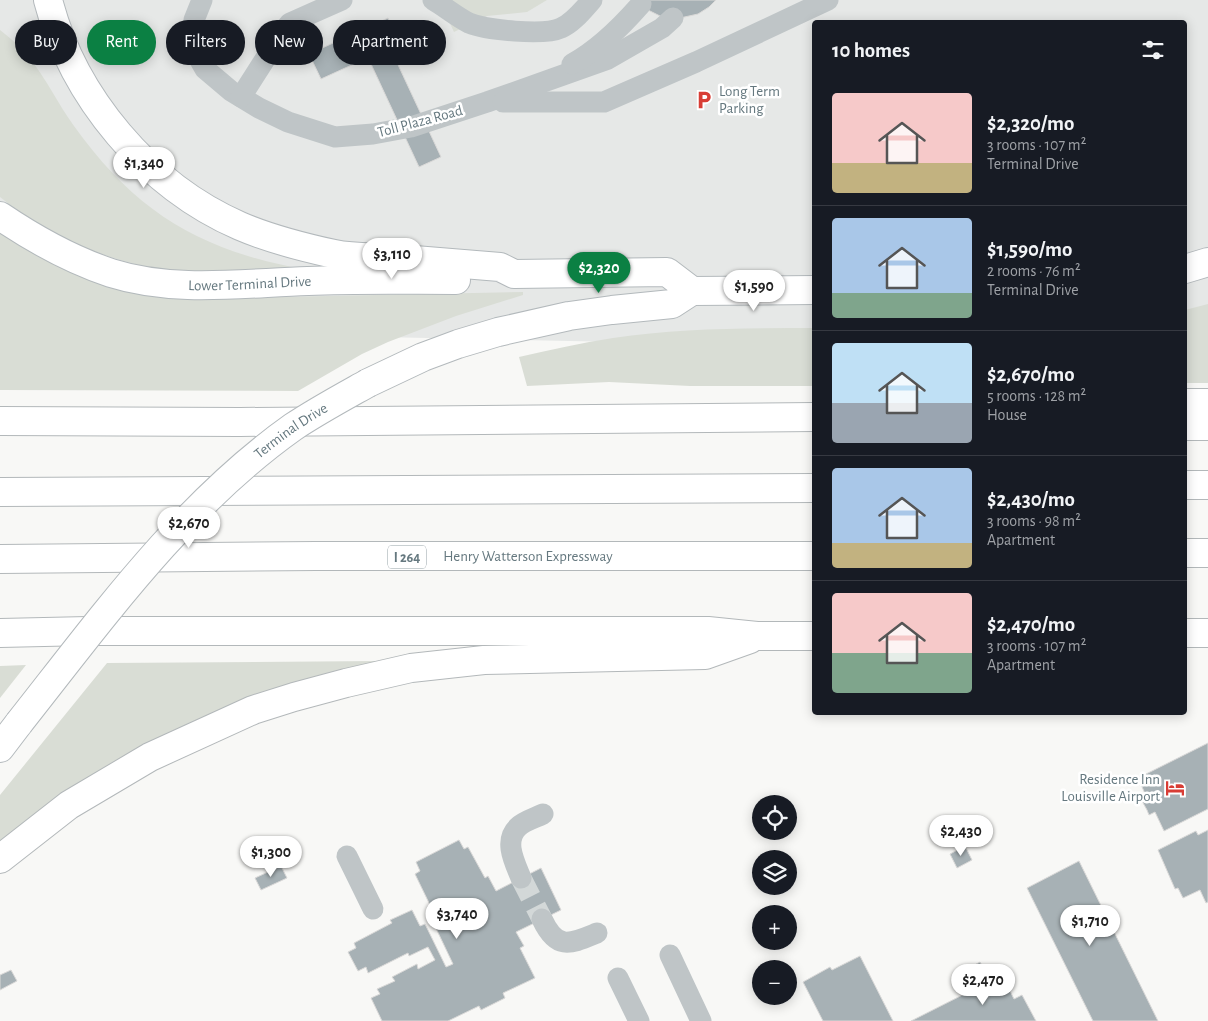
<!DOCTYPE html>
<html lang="en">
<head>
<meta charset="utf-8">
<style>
  body { margin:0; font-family:"Alegreya Sans",sans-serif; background:#242831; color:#f1f3f6; height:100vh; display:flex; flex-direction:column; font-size:19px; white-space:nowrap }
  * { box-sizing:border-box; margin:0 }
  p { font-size:16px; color:#9ea1a6 }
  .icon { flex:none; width:28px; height:28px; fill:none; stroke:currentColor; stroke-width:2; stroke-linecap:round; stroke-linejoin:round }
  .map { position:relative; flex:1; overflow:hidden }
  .panel { position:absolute; left:812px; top:20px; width:375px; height:695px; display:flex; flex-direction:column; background:#171b24; border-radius:5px; box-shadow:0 2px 12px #0003 }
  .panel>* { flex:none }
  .hud { position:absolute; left:15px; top:20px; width:475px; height:45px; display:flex; gap:10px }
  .fabs { position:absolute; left:752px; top:795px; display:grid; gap:10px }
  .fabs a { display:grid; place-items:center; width:45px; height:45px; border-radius:50%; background:#171b24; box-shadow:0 2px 12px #0003; font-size:25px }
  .price { position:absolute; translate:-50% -42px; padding:0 11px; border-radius:18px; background:#fff; color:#222; font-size:16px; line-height:32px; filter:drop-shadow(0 1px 2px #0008) }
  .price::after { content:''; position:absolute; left:50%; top:30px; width:15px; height:11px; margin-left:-8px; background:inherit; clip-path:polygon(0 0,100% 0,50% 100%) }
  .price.active { background:#0b8043; color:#fff }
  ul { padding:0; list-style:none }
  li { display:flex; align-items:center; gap:15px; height:125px; padding:0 20px }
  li+li { border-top:1px solid #363941 }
  li span { display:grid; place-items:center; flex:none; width:140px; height:100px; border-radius:5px; color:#555 }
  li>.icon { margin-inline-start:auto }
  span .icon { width:60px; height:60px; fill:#fffc; stroke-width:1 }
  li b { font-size:21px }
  h2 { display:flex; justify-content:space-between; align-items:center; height:60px; padding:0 20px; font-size:21px }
  .tag { padding:0 18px; border-radius:22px; background:#171b24; box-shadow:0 2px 12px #0003; font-size:18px; line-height:45px }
  .tag.active { background:#0b8043; color:#fff }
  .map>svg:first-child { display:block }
  .built { fill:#e6e8e7 }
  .green { fill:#d9ddd5 }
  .building { fill:#a7b1b5; stroke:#dad9d8 }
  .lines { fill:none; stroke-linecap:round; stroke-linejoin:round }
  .minor-tunnel { stroke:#d3d8d8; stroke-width:21; stroke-dasharray:21 11; stroke-linecap:butt }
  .major-casing { stroke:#b3b9bc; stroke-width:30 }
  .highway-casing { stroke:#b3b8ba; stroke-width:30 }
  .minor { stroke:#bfc5c7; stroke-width:21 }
  .major { stroke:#fff; stroke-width:28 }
  .highway { stroke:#fff; stroke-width:28 }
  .major-bridge-casing { stroke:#b3b9bc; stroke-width:30; stroke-linecap:butt }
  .major-bridge { stroke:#fff; stroke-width:28 }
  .labels { text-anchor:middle; stroke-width:5; stroke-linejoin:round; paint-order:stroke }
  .shield { fill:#fff; stroke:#93a0a5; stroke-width:1 }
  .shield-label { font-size:14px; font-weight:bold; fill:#65787f }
  .poi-label { font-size:15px; fill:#65787f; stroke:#fff; text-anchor:start }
  .street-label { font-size:15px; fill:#65787f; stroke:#fff }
</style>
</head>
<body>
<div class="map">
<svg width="1208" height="1021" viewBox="0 0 1208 1021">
  <rect width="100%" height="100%" fill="#f8f8f6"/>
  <polygon class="built" points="0,0 1208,0 1208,354 1185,354 1185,22 815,22 815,346 333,336 0,341"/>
  <g class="green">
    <polygon points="439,0 547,0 527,12 487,16 454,32"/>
    <path d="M0,30C10,38 20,46 28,56C46,78 58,104 74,126C137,214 202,251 307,270C269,271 231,274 193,272C123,269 54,241 0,197Z"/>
    <polygon points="0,229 154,294 187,299 523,292 523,295 456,316 388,342 362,354 298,391 0,390"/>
    <polygon points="1208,304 1208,383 1185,383 1185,310"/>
    <path d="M815,328V386H690L609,382L527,386L519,357C550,350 581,343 613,338C679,328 748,328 815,328Z"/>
    <polygon points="379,661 379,666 320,679 0,849 0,795 107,663"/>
    <polygon points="26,665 0,698 0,666"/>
  </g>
  <g class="building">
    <polygon points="637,0 716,0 709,7 698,14 680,18 660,16 648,10"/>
    <polygon points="388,18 400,43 321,79 309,54"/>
    <polygon points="393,54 441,157 419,167 371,64"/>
    <polygon points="1208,743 1208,809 1164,831 1155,812 1149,815 1147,810 1142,801 1147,798 1138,778"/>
    <polygon points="1208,830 1208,902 1206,903 1200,890 1183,898 1178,888 1175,889 1158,850 1196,831 1198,835"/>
    <polygon points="459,840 464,849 468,847 485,878 488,876 496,891 541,868 561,910 516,932 524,946 520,948 535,978 503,993 505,998 481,1010 479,1006 448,1021 382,1021 371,998 380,994 377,989 395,981 392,977 417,964 418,969 435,960 428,947 409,956 408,953 368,973 366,967 358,971 348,952 356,948 354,943 392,923 390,920 412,910 420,926 425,924 446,967 453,964 433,922 434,921 427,907 430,905 415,874 420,871 416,862"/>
    <polygon points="965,846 972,860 957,868 950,854"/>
    <polygon points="1079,861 1158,1021 1093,1021 1027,888"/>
    <polygon points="281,866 287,878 261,890 255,878"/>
    <polygon points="860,956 893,1021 823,1021 803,982 830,967 832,970"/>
    <polygon points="980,962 985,971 976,976 971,967"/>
    <polygon points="11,970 17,981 0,990 0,975"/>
    <polygon points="1002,975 1014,999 1022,995 1036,1021 911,1021"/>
  </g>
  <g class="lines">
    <polyline class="minor-tunnel" points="521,878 542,919"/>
    <g class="major-casing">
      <g id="major">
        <path d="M48,0C73,97 148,186 240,226C270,239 302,247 334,254C352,258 372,257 390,258C427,261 463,264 500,267L514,274L667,272L692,291"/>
        <path id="s1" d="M0,216C34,239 72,260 111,273C174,293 243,283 308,281C357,279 406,280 456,280"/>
        <polyline points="1185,269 1208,262"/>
        <polyline points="368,383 423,357 458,344 498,332 569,316 612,310 672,304 692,291 815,290"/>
        <polyline points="0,748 19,723"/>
      </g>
    </g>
    <g class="highway-casing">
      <g id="highway">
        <polyline points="1185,403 1208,403"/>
        <polyline points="0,421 240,422 815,417"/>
        <polyline points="1185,426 1208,426"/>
        <polyline points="1185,485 1208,485"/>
        <polyline points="0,492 815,488"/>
        <polyline points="1185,553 1208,553"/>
        <path id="s2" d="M0,559L316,556H815"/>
        <polyline points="0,633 88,631 708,631 757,636 815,636"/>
        <polyline points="1185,633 1208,633"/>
        <polyline points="0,859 69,805 150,757 253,710 294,697 346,683 411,668 484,660 705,655 750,639"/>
      </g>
    </g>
    <g class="minor">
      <polyline points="202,0 194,20 193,48 205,69 231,91 259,108 288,122 335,137 373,134 411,127 487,102 608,59 662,28 673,18"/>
      <path d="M433,0C445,7 457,17 469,23C486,30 544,36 561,28C573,23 583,10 592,0"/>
      <path d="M572,64C599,49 621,27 641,4"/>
      <polyline points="241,97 281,34 290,23 342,0"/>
      <polyline points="503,102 604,102 696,62 828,0"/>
      <polyline points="347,856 373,909"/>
      <path d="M521,878C515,863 503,841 518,827C524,821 535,818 543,814"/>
      <path d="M542,919C557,951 570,944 597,933"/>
      <polyline points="670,955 701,1021"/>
      <polyline points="618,978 639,1021"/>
    </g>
    <use href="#major" class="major"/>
    <use href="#highway" class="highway"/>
    <g class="major-bridge-casing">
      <g id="major-bridge">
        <path id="s3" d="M19,723C102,618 183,505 293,427C317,411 343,397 368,383"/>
      </g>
    </g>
    <use href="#major-bridge" class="major-bridge"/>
  </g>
  <defs>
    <g id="parking-bare" transform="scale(1.5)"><path d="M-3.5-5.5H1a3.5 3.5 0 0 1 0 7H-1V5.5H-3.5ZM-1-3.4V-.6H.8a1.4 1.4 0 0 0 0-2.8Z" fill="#d83d35" stroke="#fff" stroke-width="2.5" paint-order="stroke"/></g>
    <g id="hotel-bare" transform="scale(1.5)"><path d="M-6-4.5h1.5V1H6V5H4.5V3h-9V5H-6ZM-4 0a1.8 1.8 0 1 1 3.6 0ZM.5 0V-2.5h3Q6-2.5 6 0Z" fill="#d83d35" stroke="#fff" stroke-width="2.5" paint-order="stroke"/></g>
  </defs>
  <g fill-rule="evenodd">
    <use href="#parking-bare" x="704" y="100"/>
    <use href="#hotel-bare" x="1175" y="788"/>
  </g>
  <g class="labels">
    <rect class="shield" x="388" y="545.5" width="38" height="23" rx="4"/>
    <g class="shield-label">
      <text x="407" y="562">I 264</text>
    </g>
    <g class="poi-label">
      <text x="719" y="96">Long Term<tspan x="719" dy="17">Parking</tspan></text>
      <text x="1160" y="784" text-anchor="end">Residence Inn<tspan x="1160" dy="17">Louisville Airport</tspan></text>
    </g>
    <g class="street-label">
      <text transform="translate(420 121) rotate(-15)" y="5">Toll Plaza Road</text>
      <text dy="5" stroke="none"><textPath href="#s1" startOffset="265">Lower Terminal Drive</textPath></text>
      <text dy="5" stroke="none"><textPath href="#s3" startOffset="401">Terminal Drive</textPath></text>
      <text dy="5" stroke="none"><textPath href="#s2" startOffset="528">Henry Watterson Expressway</textPath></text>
    </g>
  </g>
</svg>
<div class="fabs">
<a><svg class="icon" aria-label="locate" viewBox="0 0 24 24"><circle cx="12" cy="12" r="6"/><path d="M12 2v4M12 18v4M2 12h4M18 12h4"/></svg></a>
<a><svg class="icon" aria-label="layers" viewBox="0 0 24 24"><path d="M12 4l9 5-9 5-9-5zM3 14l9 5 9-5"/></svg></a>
<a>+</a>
<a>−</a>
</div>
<b class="price" style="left:144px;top:189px">$1,340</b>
<b class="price" style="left:392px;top:280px">$3,110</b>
<b class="price active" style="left:599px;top:294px">$2,320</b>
<b class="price" style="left:754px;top:312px">$1,590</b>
<b class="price" style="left:189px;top:549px">$2,670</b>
<b class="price" style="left:961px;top:857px">$2,430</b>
<b class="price" style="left:271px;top:878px">$1,300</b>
<b class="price" style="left:457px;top:940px">$3,740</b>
<b class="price" style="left:1090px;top:947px">$1,710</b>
<b class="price" style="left:983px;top:1006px">$2,470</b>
<div class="hud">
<a class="tag">Buy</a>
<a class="tag active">Rent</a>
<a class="tag">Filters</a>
<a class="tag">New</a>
<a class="tag">Apartment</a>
</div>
<section class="panel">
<h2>10 homes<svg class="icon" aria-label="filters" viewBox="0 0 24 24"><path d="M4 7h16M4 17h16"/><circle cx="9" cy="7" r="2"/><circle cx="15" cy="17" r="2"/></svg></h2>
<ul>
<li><span style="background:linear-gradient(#f6c9c9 70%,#c2b280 0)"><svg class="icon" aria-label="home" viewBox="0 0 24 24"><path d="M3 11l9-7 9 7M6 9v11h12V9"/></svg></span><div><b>$2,320/mo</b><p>3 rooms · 107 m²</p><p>Terminal Drive</p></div></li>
<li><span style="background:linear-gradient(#a9c7e8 75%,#7fa58c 0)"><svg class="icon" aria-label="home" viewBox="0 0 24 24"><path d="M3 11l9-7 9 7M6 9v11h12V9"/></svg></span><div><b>$1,590/mo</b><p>2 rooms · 76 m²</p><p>Terminal Drive</p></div></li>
<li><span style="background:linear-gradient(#bfe0f5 60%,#9aa5b1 0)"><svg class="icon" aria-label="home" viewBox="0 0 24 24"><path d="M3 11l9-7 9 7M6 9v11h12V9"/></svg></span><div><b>$2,670/mo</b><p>5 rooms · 128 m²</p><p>House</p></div></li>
<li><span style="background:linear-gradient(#a9c7e8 75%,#c2b280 0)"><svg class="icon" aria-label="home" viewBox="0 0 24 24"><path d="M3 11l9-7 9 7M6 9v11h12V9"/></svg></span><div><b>$2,430/mo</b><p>3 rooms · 98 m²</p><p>Apartment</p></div></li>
<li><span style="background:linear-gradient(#f6c9c9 60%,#7fa58c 0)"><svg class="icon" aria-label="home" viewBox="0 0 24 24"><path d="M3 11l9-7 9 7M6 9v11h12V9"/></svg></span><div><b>$2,470/mo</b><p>3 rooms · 107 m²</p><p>Apartment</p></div></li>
</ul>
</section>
</div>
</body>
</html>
